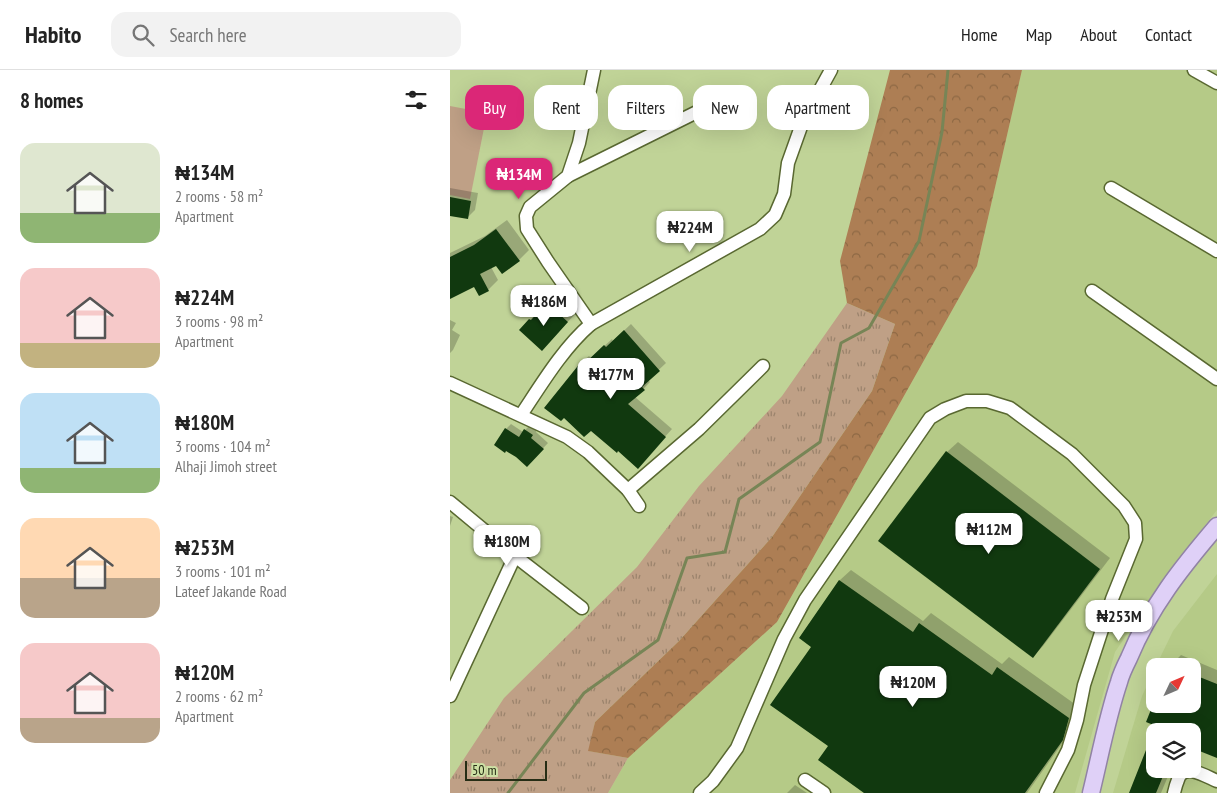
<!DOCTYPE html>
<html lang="en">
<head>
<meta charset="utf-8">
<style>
  body { margin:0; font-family:"PT Sans Narrow",sans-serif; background:#f2f2f2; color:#222; height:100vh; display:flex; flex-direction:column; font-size:19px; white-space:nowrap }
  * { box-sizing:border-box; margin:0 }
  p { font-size:16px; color:#767676 }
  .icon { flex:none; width:28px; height:28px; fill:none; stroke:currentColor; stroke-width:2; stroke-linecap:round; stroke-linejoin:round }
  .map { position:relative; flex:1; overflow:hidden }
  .details { display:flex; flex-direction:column; background:#fff; width:450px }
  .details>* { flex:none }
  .guide { position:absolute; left:15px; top:15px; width:475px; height:45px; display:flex; gap:10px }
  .needle { width:32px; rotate:46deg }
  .fabs { position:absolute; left:696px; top:588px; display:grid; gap:10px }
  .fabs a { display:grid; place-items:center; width:55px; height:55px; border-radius:10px; background:#fff; box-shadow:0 5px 20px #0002; font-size:25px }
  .scale { position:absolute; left:15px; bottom:12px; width:82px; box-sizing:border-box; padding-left:5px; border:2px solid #262d15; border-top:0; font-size:14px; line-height:18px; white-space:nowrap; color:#262d15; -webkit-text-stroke:4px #cde0a4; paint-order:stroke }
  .price { position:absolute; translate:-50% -42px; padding:0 11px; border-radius:10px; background:#fff; color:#222; font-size:16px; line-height:32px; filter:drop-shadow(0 1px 2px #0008) }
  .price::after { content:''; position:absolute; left:50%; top:30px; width:15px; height:11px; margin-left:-8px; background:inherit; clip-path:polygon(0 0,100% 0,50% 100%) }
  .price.active { background:#db2777; color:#fff }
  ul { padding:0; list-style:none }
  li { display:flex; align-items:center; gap:15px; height:125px; padding:0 20px }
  li span { display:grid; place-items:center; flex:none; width:140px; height:100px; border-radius:15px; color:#555 }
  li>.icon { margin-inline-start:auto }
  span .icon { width:60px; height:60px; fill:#fffc; stroke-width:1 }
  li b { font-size:21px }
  h2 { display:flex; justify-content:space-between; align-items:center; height:60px; padding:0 20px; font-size:21px }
  .chip { padding:0 18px; border-radius:15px; background:#fff; box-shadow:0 5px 20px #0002; font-size:18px; line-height:45px }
  .chip.active { background:#db2777; color:#fff }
  header { display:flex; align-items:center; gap:30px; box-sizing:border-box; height:70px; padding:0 25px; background:#fff; border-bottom:1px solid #e0e0e0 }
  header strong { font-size:24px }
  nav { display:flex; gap:28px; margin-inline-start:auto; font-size:18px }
  .search { width:350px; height:45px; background:#f2f2f2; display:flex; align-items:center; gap:12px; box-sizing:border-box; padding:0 18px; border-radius:15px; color:#767676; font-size:19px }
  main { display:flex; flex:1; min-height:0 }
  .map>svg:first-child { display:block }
  .built { fill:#b5ca87; fill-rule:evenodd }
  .grass { fill:url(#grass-tufts) }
  .forest { fill:url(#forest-crowns) }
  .green { fill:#bfa086 }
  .shadow { fill:#0003 }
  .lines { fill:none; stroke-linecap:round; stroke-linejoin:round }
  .stream { stroke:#778556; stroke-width:3 }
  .building { fill:#11390f }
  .minor-casing { stroke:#596831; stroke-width:15 }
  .major-casing { stroke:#9183a4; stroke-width:19 }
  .minor { stroke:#fff; stroke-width:12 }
  .major { stroke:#dfd0f7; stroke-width:16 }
</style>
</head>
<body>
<header>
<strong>Habito</strong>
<div class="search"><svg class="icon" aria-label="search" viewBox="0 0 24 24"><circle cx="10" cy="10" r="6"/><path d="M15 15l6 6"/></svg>Search here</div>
<nav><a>Home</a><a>Map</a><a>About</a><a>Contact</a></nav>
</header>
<main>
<section class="details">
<h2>8 homes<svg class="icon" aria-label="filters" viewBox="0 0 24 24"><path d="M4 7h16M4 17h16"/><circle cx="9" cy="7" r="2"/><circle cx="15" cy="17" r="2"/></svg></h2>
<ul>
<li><span style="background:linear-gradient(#dfe7d0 70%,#8fb573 0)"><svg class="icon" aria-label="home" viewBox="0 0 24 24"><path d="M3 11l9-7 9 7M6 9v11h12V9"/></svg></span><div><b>₦134M</b><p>2 rooms · 58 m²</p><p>Apartment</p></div></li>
<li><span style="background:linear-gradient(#f6c9c9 75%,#c2b280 0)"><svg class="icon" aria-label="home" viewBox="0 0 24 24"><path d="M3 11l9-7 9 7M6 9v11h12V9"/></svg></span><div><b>₦224M</b><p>3 rooms · 98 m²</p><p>Apartment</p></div></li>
<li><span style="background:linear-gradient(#bfe0f5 75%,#8fb573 0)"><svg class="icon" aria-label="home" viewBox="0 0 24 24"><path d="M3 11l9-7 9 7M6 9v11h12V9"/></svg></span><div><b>₦180M</b><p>3 rooms · 104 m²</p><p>Alhaji Jimoh street</p></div></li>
<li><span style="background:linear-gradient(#ffd9b3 60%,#b9a48a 0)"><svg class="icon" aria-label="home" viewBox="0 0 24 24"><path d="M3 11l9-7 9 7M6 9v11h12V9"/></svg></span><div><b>₦253M</b><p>3 rooms · 101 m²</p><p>Lateef Jakande Road</p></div></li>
<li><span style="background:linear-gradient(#f6c9c9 75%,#b9a48a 0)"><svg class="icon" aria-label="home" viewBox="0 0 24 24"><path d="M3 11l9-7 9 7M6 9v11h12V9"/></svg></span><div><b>₦120M</b><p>2 rooms · 62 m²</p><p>Apartment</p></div></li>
</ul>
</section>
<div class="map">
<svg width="767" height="723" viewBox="0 0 767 723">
  <defs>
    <pattern id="grass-tufts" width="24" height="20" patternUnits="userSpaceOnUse" patternTransform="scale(1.25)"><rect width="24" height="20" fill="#bfa086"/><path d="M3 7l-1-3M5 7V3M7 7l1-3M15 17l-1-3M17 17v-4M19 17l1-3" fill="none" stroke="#9b836c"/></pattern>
    <pattern id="forest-crowns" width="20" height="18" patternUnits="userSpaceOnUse" patternTransform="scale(1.25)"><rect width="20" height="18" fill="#ad7e54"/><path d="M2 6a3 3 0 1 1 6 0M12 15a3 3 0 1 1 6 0" fill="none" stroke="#8d6844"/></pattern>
  </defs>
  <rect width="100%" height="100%" fill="#c0d397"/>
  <g class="built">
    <polygon points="572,0 767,0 767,440 723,496 665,582 625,723 158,723 178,688 327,552 527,196"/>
    <path d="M767,504V723H663L692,626L705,599V634H742V596H706L723,561ZM705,661H742V699H705Z"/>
  </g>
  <polygon class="grass" points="397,233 445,254 422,321 322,467 229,571 145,652 139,681 178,688 158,723 0,723 0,710 54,628 187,497 249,416 332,326"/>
  <polygon class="forest" points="440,0 572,0 527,196 327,552 178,688 138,681 145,652 229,571 322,467 422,321 445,254 397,233 390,191"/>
  <polygon class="green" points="0,36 37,43 20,129 0,125"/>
  <g class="shadow">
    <polygon points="0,118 28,123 25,140 17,148 0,145"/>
    <polygon points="57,150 79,180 69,190 41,197 48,210 38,220 25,216 0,227 0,183 35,166"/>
    <polygon points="106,226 125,244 100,271 71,259 88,242 90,243"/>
    <polygon points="0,250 6,253 2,260 10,265 3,280 0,283"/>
    <polygon points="181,254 216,293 198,310 200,312 185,327 222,359 194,390 141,359 96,337 132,292 139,286 141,288 162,269 163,271"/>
    <polygon points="61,354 73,362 80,355 87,359 86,362 98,373 82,390 56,359"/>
    <polygon points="508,372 660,488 593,576 583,587 497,382"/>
    <polygon points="0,446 3,447 0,456"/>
    <polygon points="401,500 473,551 481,543 552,594 559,587 629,637 623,658 577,723 416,723 380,675 363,576 350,567 390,510"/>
    <polygon points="731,585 767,600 767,687 742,661 705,661 708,655 703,638 708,634 742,634 742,596 720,596"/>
    <polygon points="705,662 705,699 721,699 711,723 680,723"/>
    <polygon points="345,715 357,723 337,723"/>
  </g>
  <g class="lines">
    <polyline class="stream" points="58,723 134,623 208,570 237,488 275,482 289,429 370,372 391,273 419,258 469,171 492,62 498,0"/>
  </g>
  <g class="building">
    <polygon points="0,127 21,131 18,149 0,146"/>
    <polygon points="46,159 70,191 52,204 46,196 30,204 39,221 29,226 24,217 0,229 0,187 24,175"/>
    <polygon points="97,233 118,252 92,281 69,260 79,249 81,250"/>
    <polygon points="174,260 210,301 192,317 195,320 178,334 216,367 188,399 168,381 167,383 141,361 134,367 114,348 111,351 94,338 131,292 134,294 154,275 156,277"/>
    <polygon points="55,358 69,367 74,359 83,365 81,368 94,379 77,397 66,387 56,381 55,383 44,375"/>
    <polygon points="496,381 650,499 583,588 428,471"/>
    <polygon points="389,510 463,562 469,553 542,605 547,597 619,648 613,670 575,723 414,723 368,690 378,676 320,635 361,577 349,568"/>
    <polygon points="742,604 767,614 767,688 742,678 742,661 704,661 706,656 696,652 702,637 710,640 713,634 742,634"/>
    <polygon points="698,675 705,678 705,699 716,699 706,723 679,723"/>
  </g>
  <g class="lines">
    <g class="minor-casing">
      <g id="minor">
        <polyline points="744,0 767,13"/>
        <polyline points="118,106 273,29"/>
        <polyline points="661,118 767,181"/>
        <polyline points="642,221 767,309"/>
        <polyline points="141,254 98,192 77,159 76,146 80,137 118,106 129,73 144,0"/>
        <polyline points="0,313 117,367 138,382 178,420 189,436"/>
        <path d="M71,345C91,315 113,278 141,254L310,159L325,145L334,124L338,93L353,51L381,0"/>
        <polyline points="178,420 249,359 313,296"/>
        <polyline points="0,432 65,486 132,538"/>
        <polyline points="0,626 65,486"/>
        <polyline points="355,710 374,723"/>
        <polyline points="250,723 263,711 287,678 334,569 355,530 480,348 495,339 516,331 537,331 560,338 622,384 674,436 685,453 686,469 662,529 634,615 627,650 618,680 596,723"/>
        <path d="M724,723C725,718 727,712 729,707C736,693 757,707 767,711"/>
      </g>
    </g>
    <g class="major-casing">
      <path id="major" d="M641,723C650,686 657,648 669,612C671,604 675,596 679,588C700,537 732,497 767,456"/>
    </g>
    <use href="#minor" class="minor"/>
    <use href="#major" class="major"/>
  </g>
</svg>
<div class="fabs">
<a><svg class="needle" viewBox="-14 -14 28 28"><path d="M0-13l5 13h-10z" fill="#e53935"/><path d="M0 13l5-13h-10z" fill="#767676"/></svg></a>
<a><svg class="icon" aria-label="layers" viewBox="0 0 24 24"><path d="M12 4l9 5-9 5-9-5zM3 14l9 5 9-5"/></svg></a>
</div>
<div class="scale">50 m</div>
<b class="price active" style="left:69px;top:130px">₦134M</b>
<b class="price" style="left:240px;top:183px">₦224M</b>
<b class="price" style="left:94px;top:257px">₦186M</b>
<b class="price" style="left:161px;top:330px">₦177M</b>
<b class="price" style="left:539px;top:485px">₦112M</b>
<b class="price" style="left:57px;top:497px">₦180M</b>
<b class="price" style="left:669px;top:572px">₦253M</b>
<b class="price" style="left:463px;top:638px">₦120M</b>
<div class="guide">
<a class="chip active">Buy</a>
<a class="chip">Rent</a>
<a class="chip">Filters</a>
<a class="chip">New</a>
<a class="chip">Apartment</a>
</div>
</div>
</main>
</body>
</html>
